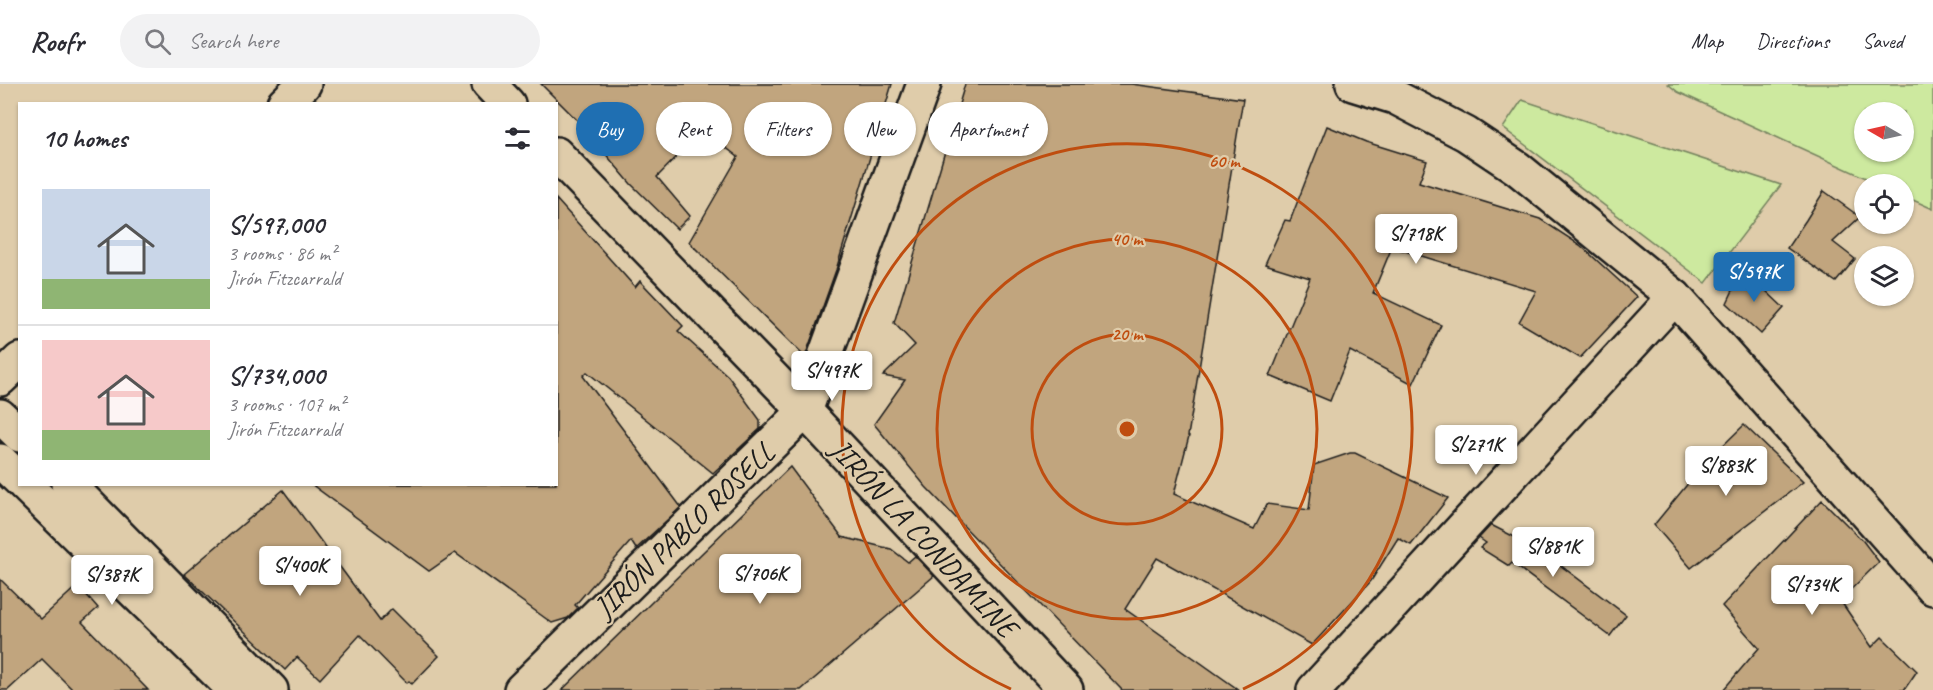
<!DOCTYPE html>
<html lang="en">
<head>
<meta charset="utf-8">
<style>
  body { margin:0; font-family:Caveat,sans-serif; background:#f2f2f3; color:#2b2b33; height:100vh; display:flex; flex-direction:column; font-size:22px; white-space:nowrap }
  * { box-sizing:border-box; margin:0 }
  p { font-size:20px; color:#7c7c81 }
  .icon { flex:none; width:33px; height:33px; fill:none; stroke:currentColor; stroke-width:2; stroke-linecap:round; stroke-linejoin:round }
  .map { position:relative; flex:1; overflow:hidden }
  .sheet { position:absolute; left:18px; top:18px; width:540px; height:384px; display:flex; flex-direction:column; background:#fff; border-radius:0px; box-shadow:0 2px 4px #0004 }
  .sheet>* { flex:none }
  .hud { position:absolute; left:576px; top:18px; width:570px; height:54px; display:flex; gap:12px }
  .needle { width:39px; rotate:279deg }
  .fabs { position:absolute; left:1854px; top:18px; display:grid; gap:12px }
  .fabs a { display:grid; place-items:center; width:60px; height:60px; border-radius:50%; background:#fff; box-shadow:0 2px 4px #0004; font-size:30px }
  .price { position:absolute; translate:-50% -51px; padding:0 14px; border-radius:6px; background:#fff; color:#222; font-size:20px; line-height:39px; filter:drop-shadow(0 2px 3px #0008) }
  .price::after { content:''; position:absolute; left:50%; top:36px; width:18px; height:14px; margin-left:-9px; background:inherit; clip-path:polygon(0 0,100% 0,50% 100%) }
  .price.active { background:#1f6fb2; color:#fff }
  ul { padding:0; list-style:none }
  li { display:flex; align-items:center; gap:18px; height:150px; padding:0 24px }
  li+li { border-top:2px solid #e1e1e2 }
  li span { display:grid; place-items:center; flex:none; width:168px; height:120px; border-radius:0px; color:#555 }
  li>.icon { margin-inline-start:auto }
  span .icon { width:72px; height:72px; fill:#fffc; stroke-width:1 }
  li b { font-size:26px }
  h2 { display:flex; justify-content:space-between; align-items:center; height:72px; padding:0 24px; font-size:26px }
  .tag { padding:0 21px; border-radius:27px; background:#fff; box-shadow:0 2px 4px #0004; font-size:21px; line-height:54px }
  .tag.active { background:#1f6fb2; color:#fff }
  header { display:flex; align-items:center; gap:36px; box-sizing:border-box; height:84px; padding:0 30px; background:#fff; border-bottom:2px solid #e1e1e2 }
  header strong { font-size:28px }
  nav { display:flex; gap:33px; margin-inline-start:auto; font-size:21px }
  .search { width:420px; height:54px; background:#f2f2f3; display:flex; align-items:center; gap:15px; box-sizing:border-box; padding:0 21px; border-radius:33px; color:#7c7c81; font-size:22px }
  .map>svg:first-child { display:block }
  .green { fill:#cde99f; stroke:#74825e; stroke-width:1.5; fill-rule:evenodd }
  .building { fill:#c1a57e; stroke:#1c1c1c; stroke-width:1.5 }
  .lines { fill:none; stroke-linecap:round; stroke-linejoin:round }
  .street-casing { stroke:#1c1c1c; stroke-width:38 }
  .secondary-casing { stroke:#1c1c1c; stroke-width:38 }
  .street { stroke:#dfccaa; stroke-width:33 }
  .secondary { stroke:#dfccaa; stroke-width:33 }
  .ring { fill:none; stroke:#bf4d0f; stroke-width:3 }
  .labels { text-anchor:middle; stroke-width:4.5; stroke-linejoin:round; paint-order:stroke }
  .street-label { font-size:30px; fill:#1c1c1c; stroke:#dfccaa }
  .centre { fill:#bf4d0f; stroke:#dfccaa; stroke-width:3 }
  .ring-label { font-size:18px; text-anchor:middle; font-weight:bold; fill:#bf4d0f; stroke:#dfccaa; stroke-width:4.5; stroke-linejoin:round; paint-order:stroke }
</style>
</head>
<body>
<header>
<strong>Roofr</strong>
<div class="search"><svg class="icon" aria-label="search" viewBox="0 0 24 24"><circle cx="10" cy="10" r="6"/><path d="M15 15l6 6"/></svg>Search here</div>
<nav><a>Map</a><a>Directions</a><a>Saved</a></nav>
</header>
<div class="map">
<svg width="1933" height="606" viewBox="0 0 1933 606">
  <rect width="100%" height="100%" fill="#dfccaa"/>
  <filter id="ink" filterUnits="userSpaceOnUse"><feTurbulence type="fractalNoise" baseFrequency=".0167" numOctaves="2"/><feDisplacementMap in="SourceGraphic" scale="12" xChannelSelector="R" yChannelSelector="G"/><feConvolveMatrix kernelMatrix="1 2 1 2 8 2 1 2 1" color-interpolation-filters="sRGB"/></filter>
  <g filter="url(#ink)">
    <g class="green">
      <path d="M1668,0H1933V125L1904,112V100H1879L1678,8ZM1864,28H1904V68H1864Z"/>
      <polygon points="1522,16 1781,101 1706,199 1503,44"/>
    </g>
    <g class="building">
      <polygon points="541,0 892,0 836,186 805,273 689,158 738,73 703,46 657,93 690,132 677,145 631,100 598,61 600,59"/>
      <polygon points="965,0 1131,0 1243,15 1188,352 1189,352 1174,410 1254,445 1267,420 1309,426 1314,381 1350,369 1355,369 1448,414 1411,461 1398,454 1371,497 1312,561 1157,474 1125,525 1239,606 1122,606 926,403 874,340 905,296 883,292 915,261 894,239"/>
      <polygon points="1327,42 1366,58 1427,77 1419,98 1540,135 1580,161 1637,213 1580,274 1519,238 1536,207 1392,163 1373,209 1441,241 1413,300 1350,267 1330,317 1270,292 1310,194 1265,180 1285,136 1290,137"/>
      <polygon points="1824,107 1860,133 1833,158 1855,175 1836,198 1787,164 1806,136"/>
      <polygon points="556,115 635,203 640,197 683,242 678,247 728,292 760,336 760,345 713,389 587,288 583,292 681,423 636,465 631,457 575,521 578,524 568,534 552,539 455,469 429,487 311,400 556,400"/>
      <polygon points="1743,185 1784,224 1761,250 1727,219"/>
      <polygon points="1744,341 1803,398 1691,484 1654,441 1704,380"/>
      <polygon points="790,383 842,453 891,465 908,478 915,472 934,492 801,606 562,606"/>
      <polygon points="283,406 380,537 392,525 439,572 412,600 409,597 407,599 360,551 320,595 297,573 285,586 184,490"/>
      <polygon points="1822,416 1863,457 1879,478 1840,516 1872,563 1882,553 1917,587 1904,606 1723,606 1759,564 1722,522"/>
      <polygon points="1491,441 1540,466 1626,531 1610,552 1512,479 1509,482 1480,464 1486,459 1479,454"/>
      <polygon points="0,495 41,535 78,501 98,524 82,538 148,606 73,606 42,575 8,606 0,606"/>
    </g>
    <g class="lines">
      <g class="street-casing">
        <g id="street">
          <polyline points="284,20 304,0"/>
          <polyline points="0,295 20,276"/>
          <polyline points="521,606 805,327 924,0"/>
          <polyline points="1314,606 1675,213"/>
        </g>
      </g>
      <g class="secondary-casing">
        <g id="secondary">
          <polyline points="489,0 508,20"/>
          <polyline points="1353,0 1395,13 1466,50 1517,84 1675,213 1933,504"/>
          <polyline points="556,70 805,327 1066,606"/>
          <polyline points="0,332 20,351"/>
          <polyline points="0,377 20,396"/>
          <polyline points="24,400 235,606"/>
          <polyline points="68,400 271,606"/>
        </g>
      </g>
      <use href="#street" class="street"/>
      <use href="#secondary" class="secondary"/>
    </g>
  </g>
  <g class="ring">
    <circle cx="1127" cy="345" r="95"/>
    <circle cx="1127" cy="345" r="190"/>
    <path d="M1011 605A285 285 0 1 1 1243 605"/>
  </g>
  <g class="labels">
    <g class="street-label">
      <text transform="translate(684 446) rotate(-44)" y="10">JIRÓN PABLO ROSELL</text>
      <text transform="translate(924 454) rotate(47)" y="10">JIRÓN LA CONDAMINE</text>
    </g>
  </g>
  <circle cx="1127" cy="345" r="9" class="centre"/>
  <g class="ring-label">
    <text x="1224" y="83">60 m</text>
    <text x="1127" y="161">40 m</text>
    <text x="1127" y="256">20 m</text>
  </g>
</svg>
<div class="fabs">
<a><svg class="needle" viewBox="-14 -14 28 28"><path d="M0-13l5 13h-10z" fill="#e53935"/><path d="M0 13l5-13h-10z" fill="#7c7c81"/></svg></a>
<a><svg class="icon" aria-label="locate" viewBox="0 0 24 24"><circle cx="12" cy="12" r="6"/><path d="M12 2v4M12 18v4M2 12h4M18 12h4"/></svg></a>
<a><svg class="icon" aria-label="layers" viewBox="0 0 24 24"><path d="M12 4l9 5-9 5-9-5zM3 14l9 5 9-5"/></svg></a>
</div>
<b class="price" style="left:1416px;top:181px">S/718K</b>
<b class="price active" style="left:1754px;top:219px">S/597K</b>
<b class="price" style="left:832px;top:318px">S/497K</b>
<b class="price" style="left:1476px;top:392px">S/271K</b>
<b class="price" style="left:1726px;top:413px">S/883K</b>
<b class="price" style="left:1553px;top:494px">S/881K</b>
<b class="price" style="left:300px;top:513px">S/400K</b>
<b class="price" style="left:760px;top:521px">S/706K</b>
<b class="price" style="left:112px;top:522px">S/387K</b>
<b class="price" style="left:1812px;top:532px">S/734K</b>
<div class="hud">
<a class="tag active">Buy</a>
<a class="tag">Rent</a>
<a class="tag">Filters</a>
<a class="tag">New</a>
<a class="tag">Apartment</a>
</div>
<section class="sheet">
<h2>10 homes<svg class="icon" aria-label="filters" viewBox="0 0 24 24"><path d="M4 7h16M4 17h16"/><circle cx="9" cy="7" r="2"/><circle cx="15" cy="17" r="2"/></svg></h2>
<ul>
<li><span style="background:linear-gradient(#c9d6e8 75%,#8fb573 0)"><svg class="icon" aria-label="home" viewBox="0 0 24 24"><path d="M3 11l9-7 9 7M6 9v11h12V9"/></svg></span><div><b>S/597,000</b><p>3 rooms · 86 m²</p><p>Jirón Fitzcarrald</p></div></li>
<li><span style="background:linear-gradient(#f6c9c9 75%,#8fb573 0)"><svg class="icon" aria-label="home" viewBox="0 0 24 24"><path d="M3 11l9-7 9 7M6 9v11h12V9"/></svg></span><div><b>S/734,000</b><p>3 rooms · 107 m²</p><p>Jirón Fitzcarrald</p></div></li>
</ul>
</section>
</div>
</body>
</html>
